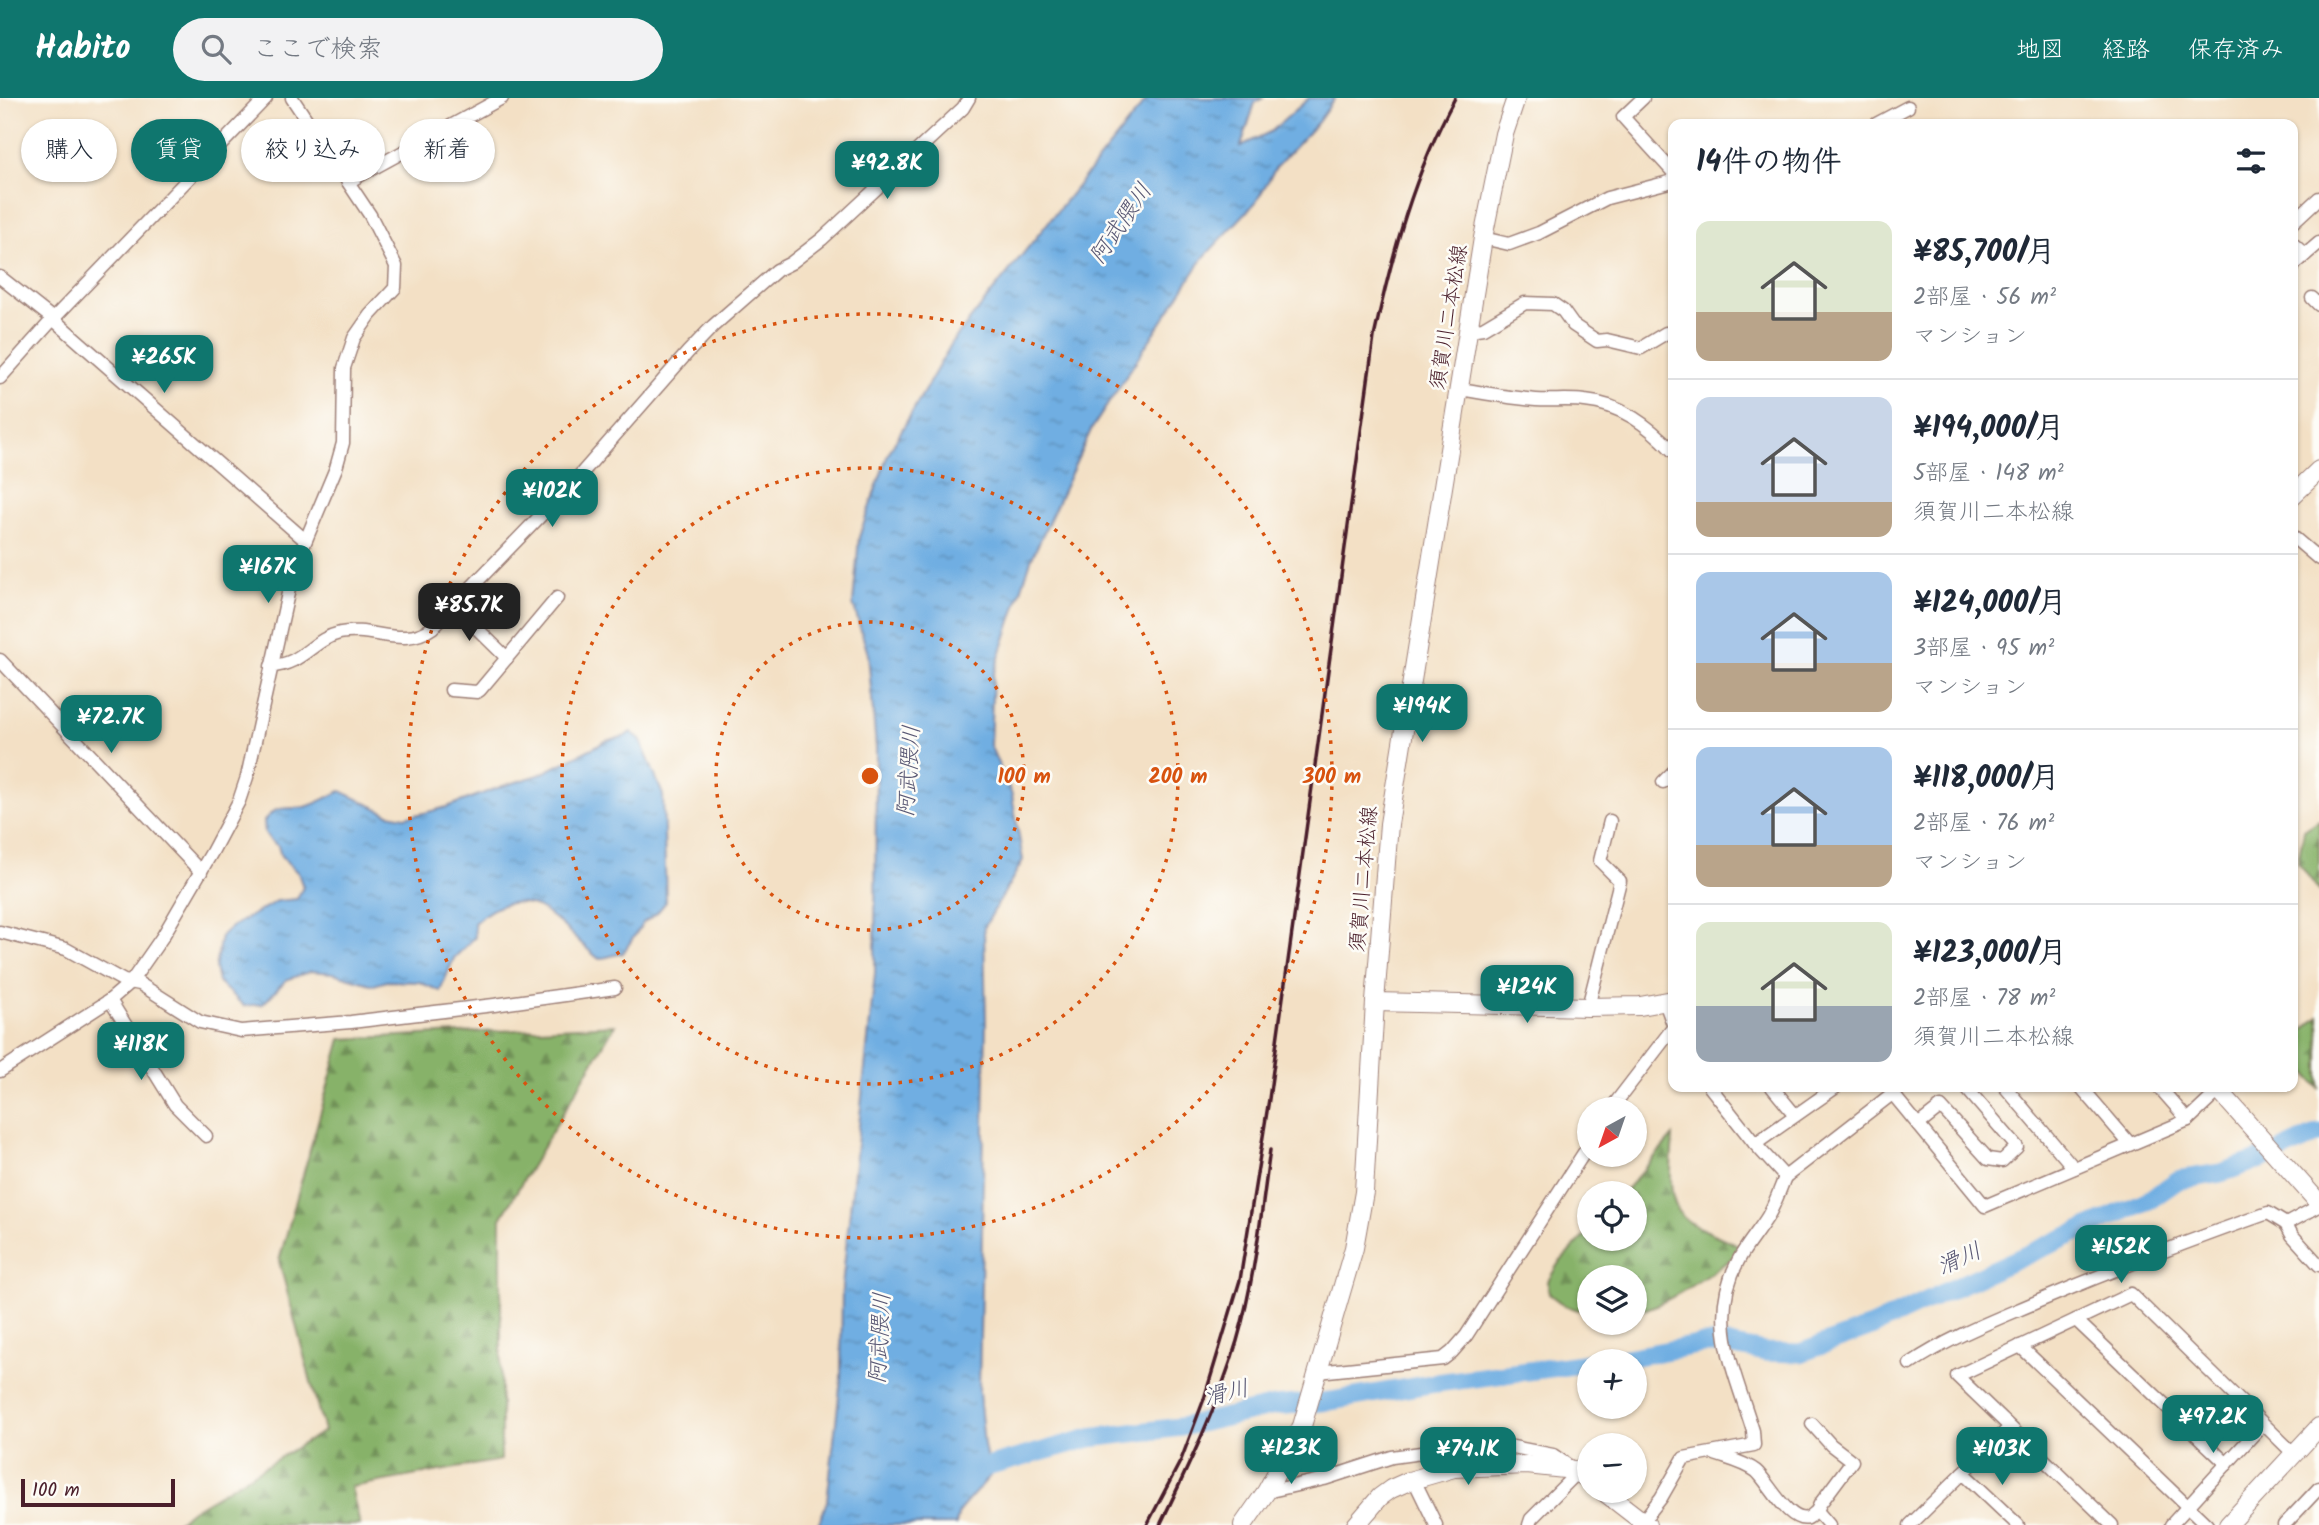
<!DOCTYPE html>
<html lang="ja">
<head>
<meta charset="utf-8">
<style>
  body { margin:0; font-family:Kalam,"Klee One",sans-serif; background:#f2f2f3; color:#1f2937; height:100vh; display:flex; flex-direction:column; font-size:26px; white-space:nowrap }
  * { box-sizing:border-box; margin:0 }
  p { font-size:23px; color:#747a83 }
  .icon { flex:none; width:38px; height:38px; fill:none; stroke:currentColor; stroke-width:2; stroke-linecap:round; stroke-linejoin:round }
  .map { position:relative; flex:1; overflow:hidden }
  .panel { position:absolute; left:1668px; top:21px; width:630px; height:973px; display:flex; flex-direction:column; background:#fff; border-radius:14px; box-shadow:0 2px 5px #0004 }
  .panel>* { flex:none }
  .guide { position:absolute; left:21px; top:21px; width:665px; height:63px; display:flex; gap:14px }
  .needle { width:46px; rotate:220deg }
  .controls { position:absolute; left:1577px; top:999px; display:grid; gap:14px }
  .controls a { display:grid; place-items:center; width:70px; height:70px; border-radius:50%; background:#fff; box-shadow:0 2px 5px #0004; font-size:35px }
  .scale { position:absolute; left:21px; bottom:18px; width:154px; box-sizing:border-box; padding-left:7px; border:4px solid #4a1f2b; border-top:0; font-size:19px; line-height:24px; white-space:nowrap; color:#4a1f2b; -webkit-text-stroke:5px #fdfcf7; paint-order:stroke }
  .price { position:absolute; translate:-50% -60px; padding:0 16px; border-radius:14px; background:#0f766e; color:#fff; font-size:23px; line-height:46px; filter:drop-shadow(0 2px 4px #0008) }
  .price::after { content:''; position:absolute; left:50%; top:42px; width:21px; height:16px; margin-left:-10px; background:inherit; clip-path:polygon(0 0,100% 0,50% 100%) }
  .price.active { background:#222; color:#fff }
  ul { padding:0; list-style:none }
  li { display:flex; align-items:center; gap:21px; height:175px; padding:0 28px }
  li+li { border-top:2px solid #e0e1e3 }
  li span { display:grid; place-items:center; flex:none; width:196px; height:140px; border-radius:14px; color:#555 }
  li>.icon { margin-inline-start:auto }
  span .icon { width:84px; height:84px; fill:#fffc; stroke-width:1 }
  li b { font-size:30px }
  h2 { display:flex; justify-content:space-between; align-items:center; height:84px; padding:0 28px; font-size:30px }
  .pill { padding:0 24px; border-radius:32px; background:#fff; box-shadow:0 2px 5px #0004; font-size:24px; line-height:63px }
  .pill.active { background:#0f766e; color:#fff }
  header { display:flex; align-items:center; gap:42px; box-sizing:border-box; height:98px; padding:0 35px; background:#0f766e; color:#fff }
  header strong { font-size:33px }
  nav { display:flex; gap:38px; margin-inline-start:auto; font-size:24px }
  .search { width:490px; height:63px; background:#f2f2f3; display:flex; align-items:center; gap:18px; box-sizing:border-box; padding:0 24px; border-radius:38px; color:#747a83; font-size:26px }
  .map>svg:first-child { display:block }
  .forest { fill:url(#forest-firs); stroke:#68684a; stroke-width:2 }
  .water { fill:url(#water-ripples); stroke:#5c6686; stroke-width:2 }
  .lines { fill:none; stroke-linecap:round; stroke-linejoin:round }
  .river { stroke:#6faee2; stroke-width:19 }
  .street-casing { stroke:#9e8078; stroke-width:15 }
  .secondary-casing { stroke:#9e8078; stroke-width:20 }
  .street { stroke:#fff; stroke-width:12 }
  .secondary { stroke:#fff; stroke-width:18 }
  .rail { stroke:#4a1f2b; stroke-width:3.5 }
  .ring { fill:none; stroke:#d8530f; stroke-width:3.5; stroke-dasharray:3.5 7 }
  .labels { text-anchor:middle; stroke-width:5; stroke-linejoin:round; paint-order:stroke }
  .street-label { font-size:21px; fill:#4a1f2b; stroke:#fdfcf7 }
  .water-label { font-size:23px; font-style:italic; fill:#595874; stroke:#fdfcf7 }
  .centre { fill:#d8530f; stroke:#fdfcf7; stroke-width:3.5 }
  .ring-label { font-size:21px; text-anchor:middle; font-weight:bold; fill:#d8530f; stroke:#fdfcf7; stroke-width:5; stroke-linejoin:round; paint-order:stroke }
</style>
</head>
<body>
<header>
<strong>Habito</strong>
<div class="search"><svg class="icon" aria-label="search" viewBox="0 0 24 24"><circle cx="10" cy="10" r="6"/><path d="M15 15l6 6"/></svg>ここで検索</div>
<nav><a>地図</a><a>経路</a><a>保存済み</a></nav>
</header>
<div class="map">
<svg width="2319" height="1427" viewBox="0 0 2319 1427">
  <defs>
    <pattern id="forest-firs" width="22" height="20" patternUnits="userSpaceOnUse" patternTransform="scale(1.75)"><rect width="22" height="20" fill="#87b269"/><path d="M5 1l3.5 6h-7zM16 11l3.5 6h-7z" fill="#709057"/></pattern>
    <pattern id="water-ripples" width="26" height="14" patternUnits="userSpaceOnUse" patternTransform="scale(1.75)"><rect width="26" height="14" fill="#6faee2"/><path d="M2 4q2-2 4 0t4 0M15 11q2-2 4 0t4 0" fill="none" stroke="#5d8db7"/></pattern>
  </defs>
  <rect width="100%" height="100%" fill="#fdfcf7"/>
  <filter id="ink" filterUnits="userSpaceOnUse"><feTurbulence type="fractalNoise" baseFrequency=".0143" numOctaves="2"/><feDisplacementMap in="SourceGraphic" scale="14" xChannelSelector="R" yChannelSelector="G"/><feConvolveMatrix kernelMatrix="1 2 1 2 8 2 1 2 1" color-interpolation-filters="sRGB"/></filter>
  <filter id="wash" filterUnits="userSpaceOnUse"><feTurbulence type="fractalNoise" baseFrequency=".00686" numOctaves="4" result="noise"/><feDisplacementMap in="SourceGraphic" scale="28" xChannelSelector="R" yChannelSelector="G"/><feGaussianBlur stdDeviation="1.57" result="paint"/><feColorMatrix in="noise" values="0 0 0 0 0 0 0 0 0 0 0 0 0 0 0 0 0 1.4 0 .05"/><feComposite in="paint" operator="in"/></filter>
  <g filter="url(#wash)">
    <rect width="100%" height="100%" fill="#f3e0c5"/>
    <g class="forest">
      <polygon points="2319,722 2319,793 2298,764 2304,732"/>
      <polygon points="2319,918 2319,990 2293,960 2292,943"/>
      <polygon points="615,927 501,1120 501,1362 351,1389 360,1427 173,1427 192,1412 324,1333 279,1163 341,941"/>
      <path d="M1673,1038C1672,1065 1663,1110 1691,1125C1709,1135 1728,1142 1746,1151C1711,1174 1675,1203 1635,1215L1634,1180H1589V1215L1565,1208L1549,1196L1548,1183L1558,1166L1589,1133V1141H1634V1096L1623,1095Z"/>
    </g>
    <g class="water">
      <polygon points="1148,0 1263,0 1255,5 1241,48 1272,33 1309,0 1335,0 1318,24 1276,69 1256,104 1204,159 1091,332 1031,462 993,578 990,647 1012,697 1023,762 984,830 986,925 979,1294 984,1347 990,1378 959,1413 956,1427 818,1427 827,1403 841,1280 842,1188 875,875 876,650 868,556 853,506 859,439 888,356 953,243"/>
      <path d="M631,634L640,641L663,697L666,804L656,816L643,825L623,855L599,861C557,827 529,775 474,825L475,839L454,860L440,893L419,884L387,883L374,887L333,875L311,873L286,882L263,906L244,908L218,884L215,870L221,838L231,829L277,803L297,801L303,789L298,775L281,758L278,748L270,742L265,735L264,723C279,704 286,713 305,709C317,706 330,698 341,693L389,716L405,719L424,715L447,709L503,688L539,677L608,642L624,639Z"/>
    </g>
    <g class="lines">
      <g class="river">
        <polyline points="1603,1264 1703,1246 1723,1246 1765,1254 1800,1255 1871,1229 1964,1185 2151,1101 2178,1082 2221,1075 2275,1056 2319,1035"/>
        <polyline points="965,1375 1090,1340 1181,1329 1275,1308 1331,1303 1436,1285 1589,1265"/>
      </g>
    </g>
  </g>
  <g filter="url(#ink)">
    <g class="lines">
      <g class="street-casing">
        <g id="street">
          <polyline points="1643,0 1623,19 1673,74"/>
          <polyline points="1876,26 1908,9"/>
          <polyline points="348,84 502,0"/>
          <polyline points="2292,125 2319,100"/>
          <polyline points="1483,140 1509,146 1539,135 1607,100 1673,83"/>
          <polyline points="2292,145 2305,157 2319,145"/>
          <polyline points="2292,172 2294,167 2305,157"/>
          <polyline points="0,179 53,221 305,442"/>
          <polyline points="2312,200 2319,207"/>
          <polyline points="1469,232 1483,230 1525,205 1553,206 1563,213 1573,227 1597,243 1607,242 1641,250 1666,235"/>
          <polyline points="0,280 53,221 266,0"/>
          <path d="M1460,291C1485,295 1510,300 1536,302C1552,303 1569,301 1585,303C1621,306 1649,328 1673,353"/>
          <polyline points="2292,438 2319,461"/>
          <polyline points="453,507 507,560"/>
          <polyline points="0,562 201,774"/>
          <path d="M271,568C302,567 313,541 340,535C371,528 403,551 432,530L581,376L688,254L713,228L777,172L791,165L822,141L963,10L969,0"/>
          <polyline points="451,592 477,594 480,592 557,500"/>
          <polyline points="1663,684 1673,674"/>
          <polyline points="0,834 66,851 124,883 140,886 200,924 241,933 351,924 494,907 615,890"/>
          <polyline points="110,902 175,1007 206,1038"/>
          <polyline points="1665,904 1673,926"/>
          <polyline points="1588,909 1620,783 1600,763 1610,723"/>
          <polyline points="0,973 110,902 131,884 163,838 212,754 239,703 247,679 293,473 336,370 343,345 344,270 354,240 370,217 395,190 396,168 370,117 292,0"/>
          <polyline points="1710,989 1755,1046 1785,1079 1901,989"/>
          <polyline points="1772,989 1795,1017"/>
          <polyline points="2005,989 2074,1070"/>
          <polyline points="2081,989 2130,1046"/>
          <polyline points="2159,989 2188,1022"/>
          <polyline points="1892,995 1985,1108 2188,1022 2223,989"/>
          <polyline points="1610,1012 1673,930"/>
          <polyline points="1918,1027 1941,1009 1988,1061 2002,1063 2017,1049 1968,992 1972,989"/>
          <polyline points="1755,1046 1836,989"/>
          <polyline points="2286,1126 2292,1137 2319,1167"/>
          <polyline points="2076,1222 2227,1366"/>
          <polyline points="2020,1248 2207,1427"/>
          <path d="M1910,1266C1950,1239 1995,1222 2039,1203C2115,1171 2191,1142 2268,1115L2286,1126L2319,1108"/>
          <polyline points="1318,1274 1443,1261 1452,1254 1466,1238 1589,1047"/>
          <polyline points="1812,1326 1831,1347 1852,1363 1820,1406 1817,1413 1829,1427"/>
          <path d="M1715,1356C1729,1361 1744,1364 1756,1373C1768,1383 1789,1426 1808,1420C1812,1418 1814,1415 1817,1413"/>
          <polyline points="1963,1375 2018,1427"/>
          <polyline points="1414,1382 1436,1427"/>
          <polyline points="1266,1394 1324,1381 1392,1359 1479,1347 1498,1346 1553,1357 1573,1371"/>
          <path d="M1642,1424L1661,1400L1684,1360L1754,1347L1753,1333C1735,1273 1707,1222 1738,1163C1746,1147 1759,1133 1768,1118C1775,1106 1780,1091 1785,1079"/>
          <polyline points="1529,1427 1531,1421 1578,1374"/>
          <polyline points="1910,1427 2009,1330"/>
          <polyline points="2112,1427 1957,1278 2131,1196 2294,1356"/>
          <polyline points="2171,1427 2263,1326"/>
          <polyline points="2284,1427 2319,1390"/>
        </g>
      </g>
      <g class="secondary-casing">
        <g id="secondary">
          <polyline points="2292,398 2319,372"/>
          <polyline points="1375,904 1588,909 1640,908 1673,902"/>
          <polyline points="2216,989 2319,1105"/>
          <polyline points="1603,1393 1647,1427"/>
          <polyline points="1243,1427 1266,1394 1302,1328 1354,1150 1364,1094 1375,904 1389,726 1483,140 1504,36 1516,0"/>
          <polyline points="1356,1427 1380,1399 1391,1391 1409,1383 1454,1370 1527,1367 1574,1372 1589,1382"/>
          <polyline points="2228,1427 2319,1329"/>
        </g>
      </g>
      <use href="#street" class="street"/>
      <use href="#secondary" class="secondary"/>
      <g class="rail">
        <path d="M1147,1427L1181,1362L1204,1301L1240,1182L1269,1001L1374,239C1392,156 1414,75 1455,0"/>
        <path d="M1160,1427C1189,1367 1218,1307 1237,1243C1255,1181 1261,1116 1270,1052"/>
      </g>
    </g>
  </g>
  <g class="ring">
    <circle cx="870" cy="678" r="154"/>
    <circle cx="870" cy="678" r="308"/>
    <circle cx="870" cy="678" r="462"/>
  </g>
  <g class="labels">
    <g class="street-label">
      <text transform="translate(1448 219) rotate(-81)" y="7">須賀川二本松線</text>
      <text transform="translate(1363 781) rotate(-85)" y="7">須賀川二本松線</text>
    </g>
    <g class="water-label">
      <text transform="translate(1120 125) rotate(-56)" y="8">阿武隈川</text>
      <text transform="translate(908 673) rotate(-86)" y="8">阿武隈川</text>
      <text transform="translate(1959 1160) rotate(-24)" y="8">滑川</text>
      <text transform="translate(879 1240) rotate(-87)" y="8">阿武隈川</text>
      <text transform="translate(1226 1294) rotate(-13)" y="8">滑川</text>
    </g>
  </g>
  <circle cx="870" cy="678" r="10" class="centre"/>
  <g class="ring-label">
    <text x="1024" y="685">100 m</text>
    <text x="1178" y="685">200 m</text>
    <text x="1332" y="685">300 m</text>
  </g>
</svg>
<div class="controls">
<a><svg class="needle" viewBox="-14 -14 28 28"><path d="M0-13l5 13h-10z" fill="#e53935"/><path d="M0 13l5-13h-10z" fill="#747a83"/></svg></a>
<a><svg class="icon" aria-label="locate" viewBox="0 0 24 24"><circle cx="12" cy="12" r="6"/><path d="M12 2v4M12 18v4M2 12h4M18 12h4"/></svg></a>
<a><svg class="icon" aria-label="layers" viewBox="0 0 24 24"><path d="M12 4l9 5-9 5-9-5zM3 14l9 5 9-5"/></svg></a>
<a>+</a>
<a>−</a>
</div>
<div class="scale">100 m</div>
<b class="price" style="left:887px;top:103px">¥92.8K</b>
<b class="price" style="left:164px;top:297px">¥265K</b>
<b class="price" style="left:552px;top:431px">¥102K</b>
<b class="price" style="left:268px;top:507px">¥167K</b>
<b class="price active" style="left:469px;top:545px">¥85.7K</b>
<b class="price" style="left:1422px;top:646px">¥194K</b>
<b class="price" style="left:111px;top:657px">¥72.7K</b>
<b class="price" style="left:1527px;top:927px">¥124K</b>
<b class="price" style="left:141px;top:984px">¥118K</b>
<b class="price" style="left:2121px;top:1187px">¥152K</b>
<b class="price" style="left:2213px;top:1357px">¥97.2K</b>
<b class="price" style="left:1291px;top:1388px">¥123K</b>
<b class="price" style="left:1468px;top:1389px">¥74.1K</b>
<b class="price" style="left:2002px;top:1389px">¥103K</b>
<div class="guide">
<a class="pill">購入</a>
<a class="pill active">賃貸</a>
<a class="pill">絞り込み</a>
<a class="pill">新着</a>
</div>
<section class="panel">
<h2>14件の物件<svg class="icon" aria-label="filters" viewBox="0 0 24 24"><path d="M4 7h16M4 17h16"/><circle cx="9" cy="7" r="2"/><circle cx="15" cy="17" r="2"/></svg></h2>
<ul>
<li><span style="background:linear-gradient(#dfe7d0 65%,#b9a48a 0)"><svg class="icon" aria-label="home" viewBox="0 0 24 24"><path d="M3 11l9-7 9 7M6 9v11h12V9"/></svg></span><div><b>¥85,700/月</b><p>2部屋 · 56 m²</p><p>マンション</p></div></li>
<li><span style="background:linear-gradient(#c9d6e8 75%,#b9a48a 0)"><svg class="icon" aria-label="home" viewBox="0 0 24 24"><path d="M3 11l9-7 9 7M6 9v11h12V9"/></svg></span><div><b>¥194,000/月</b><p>5部屋 · 148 m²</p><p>須賀川二本松線</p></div></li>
<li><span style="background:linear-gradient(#a9c7e8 65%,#b9a48a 0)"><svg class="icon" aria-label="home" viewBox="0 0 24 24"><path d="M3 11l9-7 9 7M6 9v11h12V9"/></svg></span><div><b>¥124,000/月</b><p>3部屋 · 95 m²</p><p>マンション</p></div></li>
<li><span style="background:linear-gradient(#a9c7e8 70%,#b9a48a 0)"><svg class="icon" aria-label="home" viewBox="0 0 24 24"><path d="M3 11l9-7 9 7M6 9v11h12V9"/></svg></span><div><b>¥118,000/月</b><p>2部屋 · 76 m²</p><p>マンション</p></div></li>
<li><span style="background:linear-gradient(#dfe7d0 60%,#9aa5b1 0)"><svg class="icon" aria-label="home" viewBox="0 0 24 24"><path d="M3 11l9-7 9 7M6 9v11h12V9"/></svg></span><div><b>¥123,000/月</b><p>2部屋 · 78 m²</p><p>須賀川二本松線</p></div></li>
</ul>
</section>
</div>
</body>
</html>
